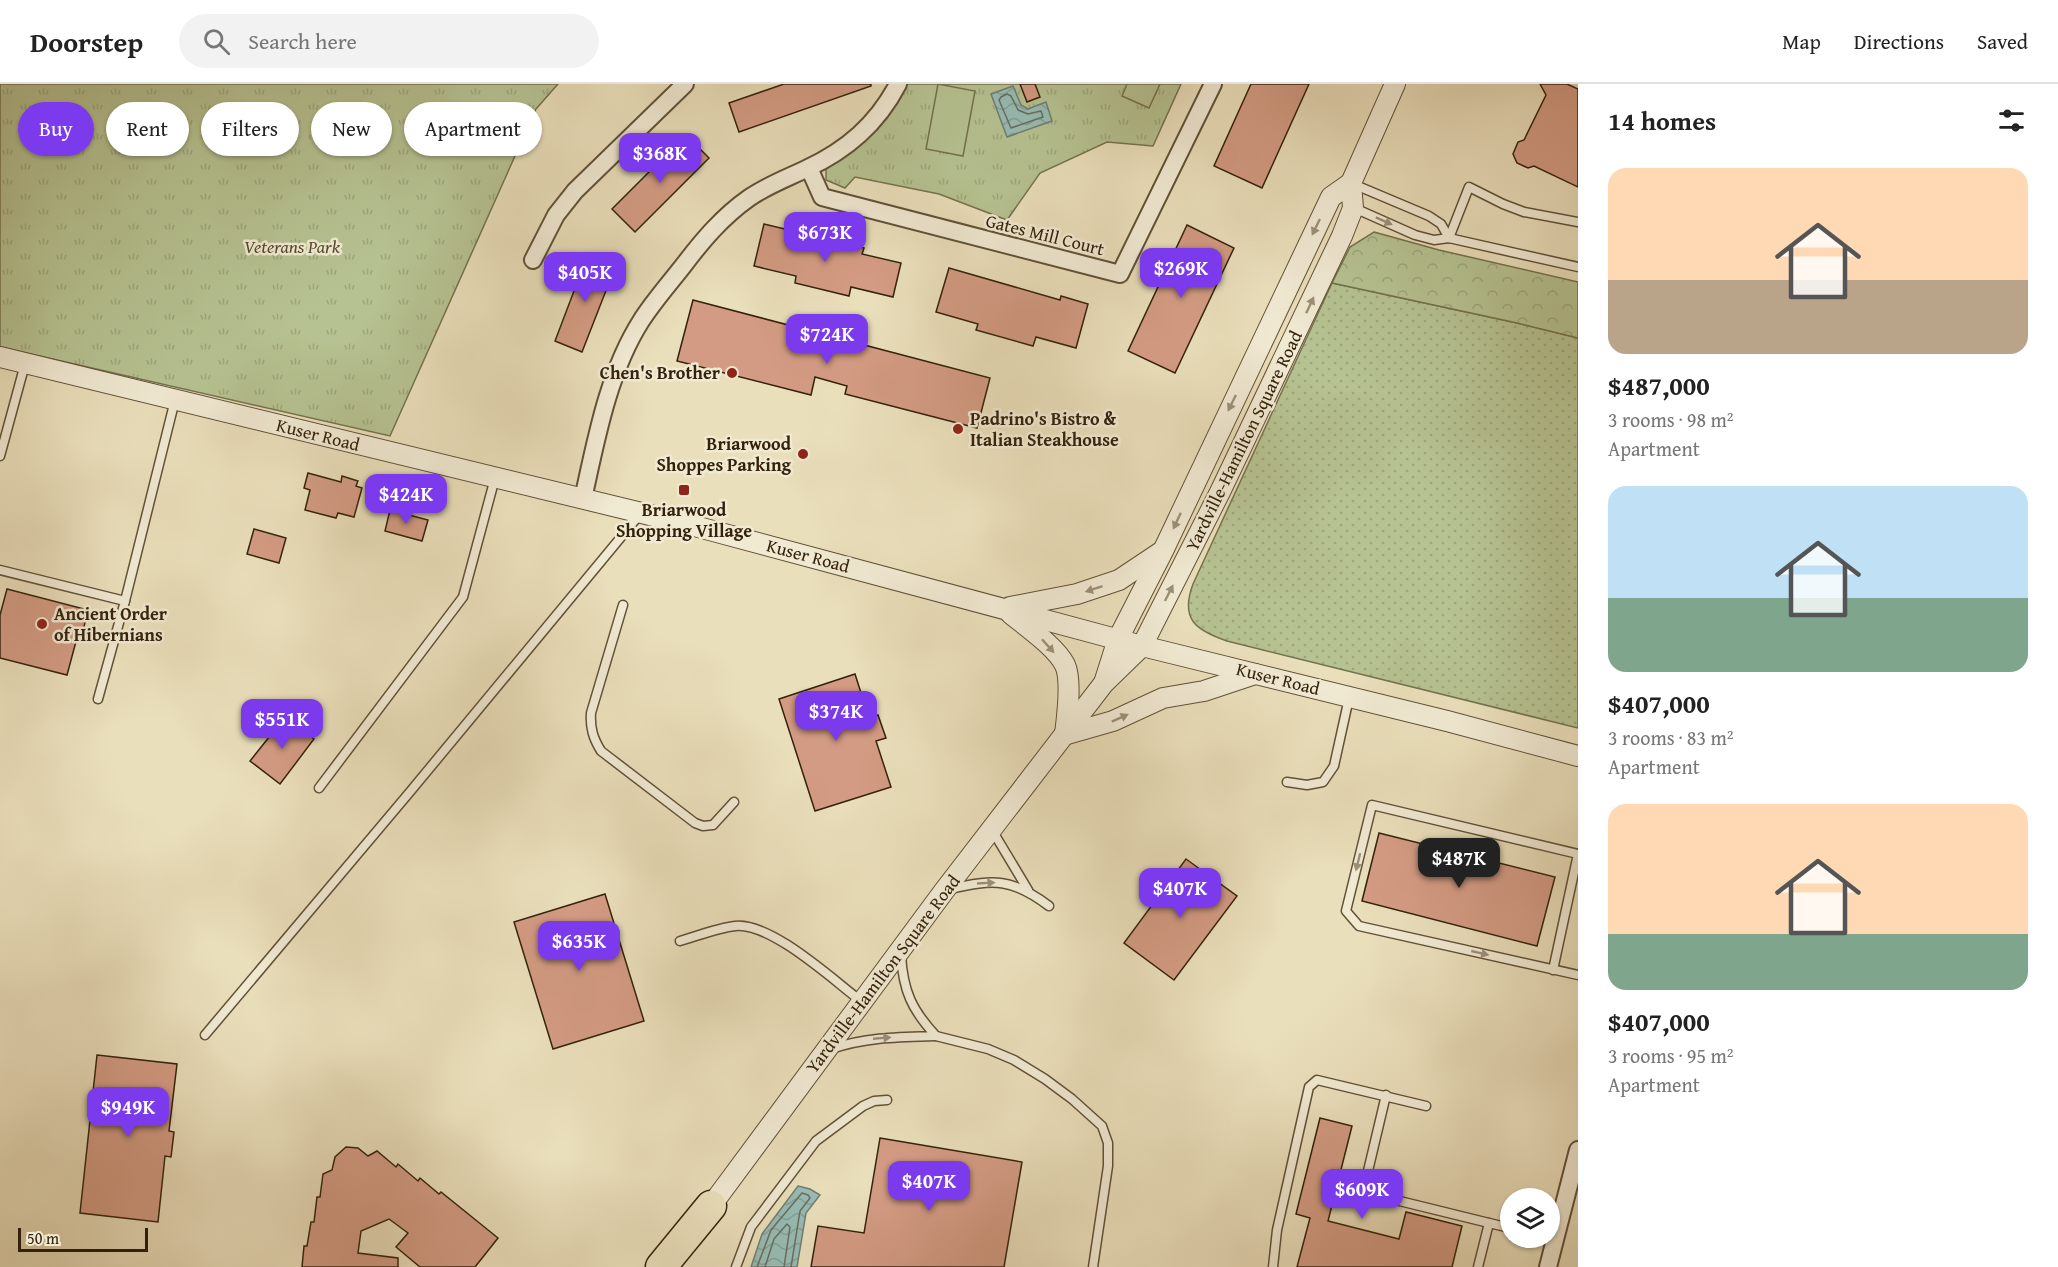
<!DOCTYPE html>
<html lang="en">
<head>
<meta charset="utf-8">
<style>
  body { margin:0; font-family:"Gentium Book Plus",serif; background:#f2f2f2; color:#222; height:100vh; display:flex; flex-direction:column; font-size:22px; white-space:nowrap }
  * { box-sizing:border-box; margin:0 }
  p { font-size:20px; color:#767676 }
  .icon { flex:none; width:33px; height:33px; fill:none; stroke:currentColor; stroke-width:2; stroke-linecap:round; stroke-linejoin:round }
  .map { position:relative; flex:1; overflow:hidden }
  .panel { display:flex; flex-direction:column; background:#fff; width:480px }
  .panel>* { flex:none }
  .guide { position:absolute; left:18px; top:18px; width:570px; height:54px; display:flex; gap:12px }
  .buttons { position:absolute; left:1500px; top:1104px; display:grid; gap:12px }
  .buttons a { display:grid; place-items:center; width:60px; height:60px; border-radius:50%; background:#fff; box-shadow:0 2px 4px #0004; font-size:30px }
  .scale { position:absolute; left:18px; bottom:15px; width:130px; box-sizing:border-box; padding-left:6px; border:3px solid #33220b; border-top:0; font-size:16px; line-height:21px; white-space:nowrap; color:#33220b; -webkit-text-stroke:4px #f1ead3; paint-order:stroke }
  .price { position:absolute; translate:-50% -51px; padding:0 14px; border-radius:12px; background:#7c3aed; color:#fff; font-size:20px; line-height:39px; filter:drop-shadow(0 2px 3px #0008) }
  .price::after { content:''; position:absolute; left:50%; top:36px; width:18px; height:14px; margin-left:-9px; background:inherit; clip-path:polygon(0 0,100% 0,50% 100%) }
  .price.current { background:#222; color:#fff }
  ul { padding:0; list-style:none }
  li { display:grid; align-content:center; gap:12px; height:318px; padding:0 30px }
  li span { display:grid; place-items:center; height:186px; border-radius:18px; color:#555 }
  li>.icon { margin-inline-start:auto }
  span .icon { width:108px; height:108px; fill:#fffc; stroke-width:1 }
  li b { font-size:26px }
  h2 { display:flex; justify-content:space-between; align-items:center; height:72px; padding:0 30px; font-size:26px }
  .tag { padding:0 21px; border-radius:27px; background:#fff; box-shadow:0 2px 4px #0004; font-size:21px; line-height:54px }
  .tag.current { background:#7c3aed; color:#fff }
  header { display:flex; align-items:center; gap:36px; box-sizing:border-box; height:84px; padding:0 30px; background:#fff; border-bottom:2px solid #e0e0e0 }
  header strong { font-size:28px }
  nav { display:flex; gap:33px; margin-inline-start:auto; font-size:21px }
  .search { width:420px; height:54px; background:#f2f2f2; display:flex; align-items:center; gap:15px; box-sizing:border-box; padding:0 21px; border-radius:33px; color:#767676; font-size:22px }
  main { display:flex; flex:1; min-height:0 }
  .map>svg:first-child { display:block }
  .grass { fill:url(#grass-dots); stroke:#74724e; stroke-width:1.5 }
  .forest { fill:url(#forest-crowns); stroke:#74724e; stroke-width:1.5 }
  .park { fill:url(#park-tufts); stroke:#74724e; stroke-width:1.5 }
  .garden { fill:#b6c291; stroke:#74724e; stroke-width:1.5 }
  .water { fill:url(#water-waves); stroke:#707e71; stroke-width:1.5 }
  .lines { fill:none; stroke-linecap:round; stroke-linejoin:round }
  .shore { stroke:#666f60; stroke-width:1.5 }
  .building { fill:#d39b83; stroke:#33220b; stroke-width:1.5 }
  .service-casing { stroke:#615137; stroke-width:11 }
  .minor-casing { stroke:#615137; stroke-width:20 }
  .tertiary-casing { stroke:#615137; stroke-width:22 }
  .motorway-casing { stroke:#33220b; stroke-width:33 }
  .service { stroke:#f1ead3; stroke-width:8 }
  .minor { stroke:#f1ead3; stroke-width:16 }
  .tertiary { stroke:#f1ead3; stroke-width:20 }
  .motorway { stroke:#eadfbb; stroke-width:30 }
  .oneway { fill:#9c9079 }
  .poi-dot { fill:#8f2418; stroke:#f1ead3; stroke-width:2 }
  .labels { text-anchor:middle; stroke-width:5; stroke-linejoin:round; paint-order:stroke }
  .street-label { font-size:18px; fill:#33220b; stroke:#f1ead3 }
  .park-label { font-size:18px; font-style:italic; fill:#544a2c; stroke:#f1ead3 }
  .poi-label { font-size:18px; font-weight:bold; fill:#33220b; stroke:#f1ead3; text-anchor:end }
</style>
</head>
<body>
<header>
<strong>Doorstep</strong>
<div class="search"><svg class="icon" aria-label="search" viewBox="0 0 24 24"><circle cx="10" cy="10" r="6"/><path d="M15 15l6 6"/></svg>Search here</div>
<nav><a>Map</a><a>Directions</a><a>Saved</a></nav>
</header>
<main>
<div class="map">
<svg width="1578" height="1183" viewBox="0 0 1578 1183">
  <defs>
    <pattern id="grass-dots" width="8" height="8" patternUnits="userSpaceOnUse" patternTransform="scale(1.5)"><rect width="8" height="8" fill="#b6c291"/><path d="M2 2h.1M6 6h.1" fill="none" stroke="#9da67c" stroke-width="1.8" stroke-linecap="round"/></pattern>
    <pattern id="forest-crowns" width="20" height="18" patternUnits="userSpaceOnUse" patternTransform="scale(1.5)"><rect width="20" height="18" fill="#b6c291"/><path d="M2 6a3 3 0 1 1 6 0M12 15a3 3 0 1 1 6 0" fill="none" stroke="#9da67c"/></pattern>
    <pattern id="park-tufts" width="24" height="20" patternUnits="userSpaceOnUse" patternTransform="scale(1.5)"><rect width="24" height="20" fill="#b6c291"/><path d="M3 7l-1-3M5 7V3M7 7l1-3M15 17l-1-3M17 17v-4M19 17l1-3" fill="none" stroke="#9da67c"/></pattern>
    <pattern id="water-waves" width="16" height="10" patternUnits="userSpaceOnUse" patternTransform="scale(1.5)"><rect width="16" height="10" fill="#98bcb5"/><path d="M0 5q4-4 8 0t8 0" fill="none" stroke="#83a19a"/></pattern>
  </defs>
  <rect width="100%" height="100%" fill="#eadfbb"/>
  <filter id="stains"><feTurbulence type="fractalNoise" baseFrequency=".00333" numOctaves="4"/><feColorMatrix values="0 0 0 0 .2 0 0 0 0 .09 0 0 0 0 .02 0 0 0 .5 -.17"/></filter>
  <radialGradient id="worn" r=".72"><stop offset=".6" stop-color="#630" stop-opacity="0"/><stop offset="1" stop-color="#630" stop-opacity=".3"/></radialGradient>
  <path class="grass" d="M1332,199L1517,239L1578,254V644L1227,557C1195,546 1180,535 1193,500Z"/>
  <polygon class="forest" points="1374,148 1439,166 1578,198 1578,254 1517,239 1332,199 1350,163"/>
  <g class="park">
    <polygon points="0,0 558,0 536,25 390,352 0,263"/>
    <polygon points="905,0 1181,0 1153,62 1107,58 1040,89 1007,136 939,110 855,93 845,104 826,96 826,82 865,56 891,28"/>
  </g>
  <g class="garden">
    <polygon points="938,0 975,7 963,72 926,65"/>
    <polygon points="1127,0 1160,0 1149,24 1122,12"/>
  </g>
  <g class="water">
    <polygon points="1013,2 1021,21 1028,25 1046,18 1052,37 1007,53 991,10"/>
    <polygon points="798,1102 810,1105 820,1111 806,1129 797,1183 751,1183 762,1150"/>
  </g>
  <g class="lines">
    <g class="shore">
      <polygon points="1007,10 1011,12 1018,26 1028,30 1041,27 1043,33 1011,44 999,16 1001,13"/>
      <polyline points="757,1183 771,1146 802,1109 808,1111 810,1114 800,1127 791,1183"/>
      <polyline points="765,1183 774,1155 787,1140 790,1143 784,1183"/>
    </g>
  </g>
  <g class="building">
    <polygon points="784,0 871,0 871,2 739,48 729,19"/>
    <polygon points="1020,0 1035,0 1040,13 1027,18"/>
    <polygon points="1251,0 1309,0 1262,104 1214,82"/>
    <polygon points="1540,0 1567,0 1578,5 1578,103 1534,82 1528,84 1517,79 1513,70 1518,58 1524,56 1546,11"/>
    <polygon points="686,51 709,74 635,148 612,125"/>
    <polygon points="764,140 864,164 862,170 901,179 893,213 851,203 849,212 795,199 796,192 754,182"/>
    <polygon points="1187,141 1234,164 1175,289 1128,267"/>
    <polygon points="588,170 616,181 582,268 555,257"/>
    <polygon points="949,184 1060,216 1061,212 1088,220 1076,264 1036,253 1033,262 976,246 978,240 936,228"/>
    <polygon points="693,216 990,294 977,344 845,310 847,302 815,293 811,311 677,277"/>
    <polygon points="308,389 341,398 342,392 358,397 356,402 362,404 354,433 338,429 336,434 305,426 310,406 304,404"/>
    <polygon points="390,426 428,436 422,457 385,447"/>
    <polygon points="254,445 286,454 279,479 247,470"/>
    <polygon points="7,505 88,526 82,551 78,550 67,591 0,574 0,531"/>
    <polygon points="855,590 869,634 878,631 886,654 876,657 891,703 815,727 779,615"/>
    <polygon points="285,633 314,655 280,700 250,677"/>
    <polygon points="1379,749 1555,793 1537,862 1362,817"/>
    <polygon points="1186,775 1237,812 1174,896 1124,859"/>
    <polygon points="605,810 644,937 553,965 514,838"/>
    <polygon points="97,971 177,980 169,1047 174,1048 171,1073 165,1072 158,1138 80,1129"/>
    <polygon points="1320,1034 1352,1042 1328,1137 1399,1155 1406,1128 1462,1142 1452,1183 1297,1183 1310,1134 1296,1130"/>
    <polygon points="880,1054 1022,1078 1004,1183 811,1183 818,1142 864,1149"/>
    <polygon points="346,1063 358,1064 368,1072 377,1067 396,1083 398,1080 418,1097 420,1094 439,1110 441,1108 498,1154 475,1183 420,1183 396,1163 408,1149 389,1135 361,1147 358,1169 398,1174 398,1183 302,1183 304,1162 307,1162 311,1138 314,1138 317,1113 320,1113 323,1090 332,1086 335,1073"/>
  </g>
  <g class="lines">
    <g class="service-casing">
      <g id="service">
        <polyline points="1353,100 1429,132 1441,140 1449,154"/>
        <polyline points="1352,123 1415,151 1434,156 1449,154 1578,183"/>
        <polyline points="1449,154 1469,103 1503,120 1524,128 1578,138"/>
        <polyline points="0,372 25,280"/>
        <polyline points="0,486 125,517 98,615"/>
        <polyline points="125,517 175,316"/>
        <path d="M623,521L591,629C590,644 593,654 601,667L695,739L703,742L713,741L734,718"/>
        <polyline points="1287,698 1307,701 1323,698 1334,682 1349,614"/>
        <polyline points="319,704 463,513 495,394"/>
        <polyline points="992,746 1028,806"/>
        <path d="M950,805C994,795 1012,794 1049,822"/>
        <path d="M680,857C698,852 717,844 735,842C771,838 833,896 861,917"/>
        <polyline points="1553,886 1578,770 1372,721 1346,827 1359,842 1578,891"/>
        <polyline points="205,951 409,709 641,429"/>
        <polyline points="936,952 988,965 1014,976 1045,995 1072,1015 1102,1042 1108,1059 1108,1082 1093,1183"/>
        <path d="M831,965C866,953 900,953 936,952C912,926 903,907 901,871"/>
        <polyline points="1386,1011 1363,1108 1489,1139"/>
        <polyline points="736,1183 751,1143 816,1057 863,1022 874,1017 887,1016"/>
        <polyline points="1273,1183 1277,1146 1309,1003 1317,996 1426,1022"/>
        <polyline points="1478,1183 1489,1139 1510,1144"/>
      </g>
    </g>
    <g class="minor-casing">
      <g id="minor">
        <polyline points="809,84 822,113 1120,190 1213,0"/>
        <polyline points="533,176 556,131 575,107 685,0"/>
        <path d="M583,415C596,356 608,289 641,237C653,218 669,200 683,182C702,157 722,133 749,114C766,102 787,94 806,85C847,66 877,40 898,0"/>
        <polyline points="1548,1183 1578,1066"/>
      </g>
    </g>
    <g class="tertiary-casing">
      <g id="tertiary">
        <polyline points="0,273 687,440 1142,562 1447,637 1578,672"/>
        <polyline points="1010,523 1077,510 1119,496 1161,468"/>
        <path d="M1011,530C1027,543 1056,563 1065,581C1072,596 1067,634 1065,650"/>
        <polyline points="1105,596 1118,555 1163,467 1331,113 1351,99"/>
        <polyline points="1064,651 1113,637 1163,614 1204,607 1255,590"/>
        <polyline points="705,1130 944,807 1104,599 1142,562 1220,408 1342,152 1353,124 1351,99 1395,0"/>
      </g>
    </g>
    <g class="motorway-casing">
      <polyline id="motorway" points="661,1183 711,1122"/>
    </g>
    <use href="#service" class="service"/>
    <use href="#minor" class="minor"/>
    <use href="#tertiary" class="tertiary"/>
    <use href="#motorway" class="motorway"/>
  </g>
  <defs><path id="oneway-solid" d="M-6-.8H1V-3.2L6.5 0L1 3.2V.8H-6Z" transform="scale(1.5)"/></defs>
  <g class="oneway">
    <use href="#oneway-solid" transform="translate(1384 137) rotate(24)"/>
    <use href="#oneway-solid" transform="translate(1316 143) rotate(116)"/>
    <use href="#oneway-solid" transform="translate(1310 221) rotate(-65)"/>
    <use href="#oneway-solid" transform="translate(1232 319) rotate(116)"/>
    <use href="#oneway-solid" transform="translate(1177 437) rotate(115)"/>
    <use href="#oneway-solid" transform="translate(1094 505) rotate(162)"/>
    <use href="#oneway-solid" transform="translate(1169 509) rotate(-63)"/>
    <use href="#oneway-solid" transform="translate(1048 562) rotate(48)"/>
    <use href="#oneway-solid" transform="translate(1120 634) rotate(-24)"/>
    <use href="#oneway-solid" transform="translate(1358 778) rotate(104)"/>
    <use href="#oneway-solid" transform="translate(986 799) rotate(-3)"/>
    <use href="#oneway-solid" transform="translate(1480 869) rotate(13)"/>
    <use href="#oneway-solid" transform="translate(882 954) rotate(-5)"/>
  </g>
  <g class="poi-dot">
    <circle cx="732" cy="289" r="6"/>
    <circle cx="958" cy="345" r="6"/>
    <circle cx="803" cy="370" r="6"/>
    <rect x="678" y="400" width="12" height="12" rx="3"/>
    <circle cx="42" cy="540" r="6"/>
  </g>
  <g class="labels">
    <g class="street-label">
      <text transform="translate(1045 151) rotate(14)" y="6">Gates Mill Court</text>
      <text transform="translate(318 351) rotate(14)" y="6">Kuser Road</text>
      <text transform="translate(1244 357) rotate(-64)" y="6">Yardville-Hamilton Square Road</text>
      <text transform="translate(808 472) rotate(15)" y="6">Kuser Road</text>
      <text transform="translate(1278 595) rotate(14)" y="6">Kuser Road</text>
      <text transform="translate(883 890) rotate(-53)" y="6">Yardville-Hamilton Square Road</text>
    </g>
    <g class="park-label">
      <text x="292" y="169">Veterans Park</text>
    </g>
    <g class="poi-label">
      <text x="720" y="295">Chen's Brother</text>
      <text x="970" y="341" text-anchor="start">Padrino's Bistro &amp;<tspan x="970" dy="21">Italian Steakhouse</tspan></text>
      <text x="791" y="366">Briarwood<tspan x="791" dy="21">Shoppes Parking</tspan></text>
      <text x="684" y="432" text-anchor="middle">Briarwood<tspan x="684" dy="21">Shopping Village</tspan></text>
      <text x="54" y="536" text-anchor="start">Ancient Order<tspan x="54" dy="21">of Hibernians</tspan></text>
    </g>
  </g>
  <rect width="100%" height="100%" filter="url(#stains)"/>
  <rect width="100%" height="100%" fill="url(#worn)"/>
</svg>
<div class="buttons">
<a><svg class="icon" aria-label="layers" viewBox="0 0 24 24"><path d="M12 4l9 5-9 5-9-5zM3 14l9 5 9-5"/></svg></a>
</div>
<div class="scale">50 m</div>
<b class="price" style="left:660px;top:100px">$368K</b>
<b class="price" style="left:825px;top:179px">$673K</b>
<b class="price" style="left:1181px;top:215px">$269K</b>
<b class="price" style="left:585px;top:219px">$405K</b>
<b class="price" style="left:827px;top:281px">$724K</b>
<b class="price" style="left:406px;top:441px">$424K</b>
<b class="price" style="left:836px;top:658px">$374K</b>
<b class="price" style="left:282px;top:666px">$551K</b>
<b class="price current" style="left:1459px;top:805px">$487K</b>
<b class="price" style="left:1180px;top:835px">$407K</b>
<b class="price" style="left:579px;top:888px">$635K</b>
<b class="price" style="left:128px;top:1054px">$949K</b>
<b class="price" style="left:929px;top:1128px">$407K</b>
<b class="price" style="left:1362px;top:1136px">$609K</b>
<div class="guide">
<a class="tag current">Buy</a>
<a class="tag">Rent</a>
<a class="tag">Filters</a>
<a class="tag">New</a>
<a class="tag">Apartment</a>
</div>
</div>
<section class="panel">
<h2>14 homes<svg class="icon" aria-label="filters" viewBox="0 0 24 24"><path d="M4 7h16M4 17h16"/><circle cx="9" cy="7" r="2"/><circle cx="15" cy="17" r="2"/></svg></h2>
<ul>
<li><span style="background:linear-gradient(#ffd9b3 60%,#b9a48a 0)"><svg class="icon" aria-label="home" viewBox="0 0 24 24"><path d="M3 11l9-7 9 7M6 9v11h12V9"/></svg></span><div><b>$487,000</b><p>3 rooms · 98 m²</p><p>Apartment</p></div></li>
<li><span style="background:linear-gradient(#bfe0f5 60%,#7fa58c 0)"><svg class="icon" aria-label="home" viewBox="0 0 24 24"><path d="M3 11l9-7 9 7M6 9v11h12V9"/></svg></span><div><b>$407,000</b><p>3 rooms · 83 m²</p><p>Apartment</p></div></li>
<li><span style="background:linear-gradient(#ffd9b3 70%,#7fa58c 0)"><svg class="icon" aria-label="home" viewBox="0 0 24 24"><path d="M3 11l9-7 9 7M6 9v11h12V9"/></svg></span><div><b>$407,000</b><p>3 rooms · 95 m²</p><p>Apartment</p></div></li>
</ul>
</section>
</main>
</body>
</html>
